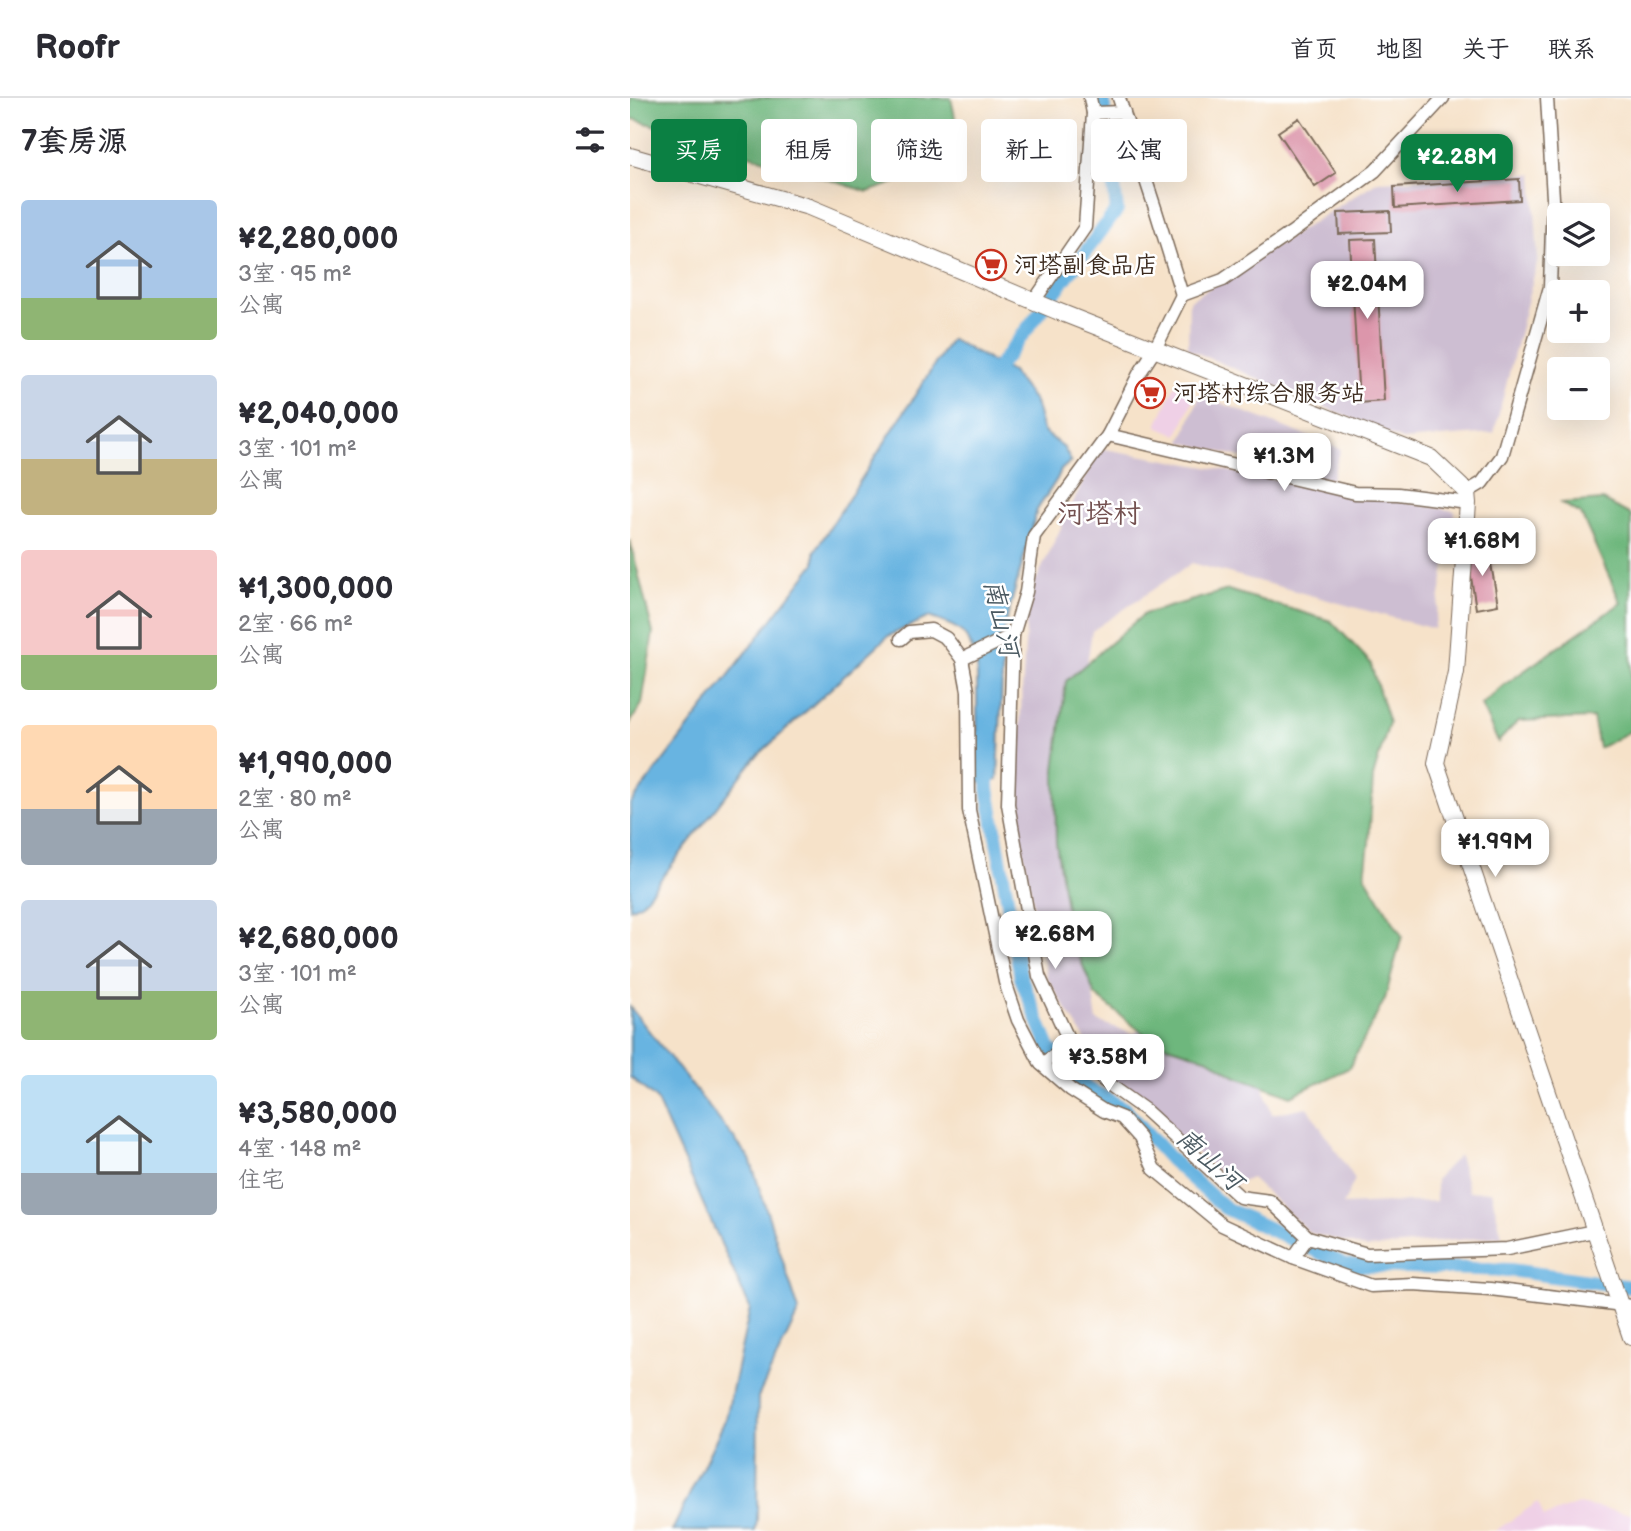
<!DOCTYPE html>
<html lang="zh">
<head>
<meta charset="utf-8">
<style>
  body { margin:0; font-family:"Balsamiq Sans","LXGW WenKai TC",sans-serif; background:#f2f2f3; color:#2b2b33; height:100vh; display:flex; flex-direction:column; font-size:26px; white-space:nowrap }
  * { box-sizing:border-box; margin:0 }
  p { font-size:23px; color:#7c7c81 }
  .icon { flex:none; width:38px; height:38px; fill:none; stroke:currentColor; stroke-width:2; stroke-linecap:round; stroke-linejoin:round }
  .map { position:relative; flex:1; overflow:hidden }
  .panel { display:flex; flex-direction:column; background:#fff; width:630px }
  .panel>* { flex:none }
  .top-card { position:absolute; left:21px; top:21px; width:665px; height:63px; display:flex; gap:14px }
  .buttons { position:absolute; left:917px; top:105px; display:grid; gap:14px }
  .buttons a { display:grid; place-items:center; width:63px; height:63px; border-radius:7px; background:#fff; box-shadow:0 7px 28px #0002; font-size:35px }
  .price { position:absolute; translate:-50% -60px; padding:0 16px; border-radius:14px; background:#fff; color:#222; font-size:23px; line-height:46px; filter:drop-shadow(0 2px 4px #0008) }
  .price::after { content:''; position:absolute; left:50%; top:42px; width:21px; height:16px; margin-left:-10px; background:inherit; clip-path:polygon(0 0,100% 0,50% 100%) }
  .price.on { background:#0b8043; color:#fff }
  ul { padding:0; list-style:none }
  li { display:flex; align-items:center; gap:21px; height:175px; padding:0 21px }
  li span { display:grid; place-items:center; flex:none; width:196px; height:140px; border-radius:7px; color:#555 }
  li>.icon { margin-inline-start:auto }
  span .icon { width:84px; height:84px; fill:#fffc; stroke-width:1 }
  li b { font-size:30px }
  h2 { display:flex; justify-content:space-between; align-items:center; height:84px; padding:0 21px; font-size:30px }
  .pill { padding:0 24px; border-radius:7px; background:#fff; box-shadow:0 7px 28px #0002; font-size:24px; line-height:63px }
  .pill.on { background:#0b8043; color:#fff }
  header { display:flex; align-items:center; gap:42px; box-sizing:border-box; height:98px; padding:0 35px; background:#fff; border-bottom:2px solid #e1e1e2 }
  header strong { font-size:33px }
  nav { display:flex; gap:38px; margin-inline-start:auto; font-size:24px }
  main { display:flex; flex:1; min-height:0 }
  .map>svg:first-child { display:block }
  .built { fill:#efd0e6 }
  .industrial { fill:#cdbed2 }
  .forest { fill:#6eb77d; stroke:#54704e; stroke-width:2 }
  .water { fill:#68b4e1; stroke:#526f80; stroke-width:2 }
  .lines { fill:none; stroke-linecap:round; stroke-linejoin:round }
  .canal { stroke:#68b4e1; stroke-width:14 }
  .building { fill:#dc96ab }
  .minor-casing { stroke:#7c6a5a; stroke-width:15 }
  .tertiary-casing { stroke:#7c6a5a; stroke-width:18 }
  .minor { stroke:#fff; stroke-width:12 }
  .tertiary { stroke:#fff; stroke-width:16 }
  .labels { text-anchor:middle; stroke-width:5; stroke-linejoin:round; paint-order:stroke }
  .poi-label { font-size:24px; fill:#3b2a1e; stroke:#fff; text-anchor:start }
  .water-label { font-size:26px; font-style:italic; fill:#4b5a62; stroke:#fff }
  .quarter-label { font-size:28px; fill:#73504f; stroke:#fff }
</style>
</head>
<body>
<header>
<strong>Roofr</strong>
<nav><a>首页</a><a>地图</a><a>关于</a><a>联系</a></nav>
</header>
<main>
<section class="panel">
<h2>7套房源<svg class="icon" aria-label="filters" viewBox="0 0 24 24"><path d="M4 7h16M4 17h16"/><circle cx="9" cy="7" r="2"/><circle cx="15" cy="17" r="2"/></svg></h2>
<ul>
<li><span style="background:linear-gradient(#a9c7e8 70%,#8fb573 0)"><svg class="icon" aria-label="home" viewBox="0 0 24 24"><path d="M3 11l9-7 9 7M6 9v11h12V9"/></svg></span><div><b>¥2,280,000</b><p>3室 · 95 m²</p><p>公寓</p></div></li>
<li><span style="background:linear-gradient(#c9d6e8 60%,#c2b280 0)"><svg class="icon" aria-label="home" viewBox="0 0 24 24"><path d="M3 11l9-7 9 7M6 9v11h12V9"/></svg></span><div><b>¥2,040,000</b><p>3室 · 101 m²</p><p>公寓</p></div></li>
<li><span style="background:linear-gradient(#f6c9c9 75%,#8fb573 0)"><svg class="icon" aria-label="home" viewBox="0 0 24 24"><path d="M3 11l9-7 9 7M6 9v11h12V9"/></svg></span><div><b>¥1,300,000</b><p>2室 · 66 m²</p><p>公寓</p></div></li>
<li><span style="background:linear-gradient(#ffd9b3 60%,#9aa5b1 0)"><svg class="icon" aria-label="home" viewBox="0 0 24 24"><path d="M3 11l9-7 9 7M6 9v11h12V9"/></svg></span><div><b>¥1,990,000</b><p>2室 · 80 m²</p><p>公寓</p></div></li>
<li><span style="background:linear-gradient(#c9d6e8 65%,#8fb573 0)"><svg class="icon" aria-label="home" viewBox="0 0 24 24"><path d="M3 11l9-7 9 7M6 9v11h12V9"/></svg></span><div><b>¥2,680,000</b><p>3室 · 101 m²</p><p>公寓</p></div></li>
<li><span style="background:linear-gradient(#bfe0f5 70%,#9aa5b1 0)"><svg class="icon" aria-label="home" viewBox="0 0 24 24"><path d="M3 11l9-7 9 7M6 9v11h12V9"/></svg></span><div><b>¥3,580,000</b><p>4室 · 148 m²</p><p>住宅</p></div></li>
</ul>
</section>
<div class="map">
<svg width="1001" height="1433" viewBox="0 0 1001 1433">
  <rect width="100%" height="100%" fill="#fff"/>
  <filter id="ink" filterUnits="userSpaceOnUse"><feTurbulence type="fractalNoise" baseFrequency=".0143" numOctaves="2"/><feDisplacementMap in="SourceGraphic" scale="14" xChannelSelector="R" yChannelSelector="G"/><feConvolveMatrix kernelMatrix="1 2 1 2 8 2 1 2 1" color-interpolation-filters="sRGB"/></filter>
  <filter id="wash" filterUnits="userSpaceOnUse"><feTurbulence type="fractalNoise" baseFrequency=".00686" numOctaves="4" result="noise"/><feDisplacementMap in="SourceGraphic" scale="28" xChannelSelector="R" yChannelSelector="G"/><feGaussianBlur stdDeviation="1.57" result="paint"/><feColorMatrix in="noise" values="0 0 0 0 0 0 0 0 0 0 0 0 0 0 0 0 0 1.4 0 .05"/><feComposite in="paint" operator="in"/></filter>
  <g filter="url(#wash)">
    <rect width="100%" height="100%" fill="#f6e2c9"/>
    <g class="built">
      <polygon points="545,287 566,295 548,337 527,328"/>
      <polygon points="908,1404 914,1419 948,1406 1001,1416 1001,1433 865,1433"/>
    </g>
    <g class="industrial">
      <polygon points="903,76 908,161 864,335 772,342 558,251 559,203 748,83"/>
      <polygon points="570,297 711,351 701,382 551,344"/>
      <polygon points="469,350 825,413 804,531 562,465 462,533 435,708 467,923 503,936 540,915 631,982 642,1016 677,1009 725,1081 713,1107 806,1103 806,1081 829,1057 839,1094 861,1093 872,1138 737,1150 680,1135 621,1080 604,1087 478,978 417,880 385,708 398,499"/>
    </g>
    <g class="forest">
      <polygon points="0,0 321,0 327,29 308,70 238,94 0,20"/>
      <polygon points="973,402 1001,417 1001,633 969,650 963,620 888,623 868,644 851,607 874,587 991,505 951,416 931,405"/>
      <polygon points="0,442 23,535 12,606 0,625"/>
      <polygon points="598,492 701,523 740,564 759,625 743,679 739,745 735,778 772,838 755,901 719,970 661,998 605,977 579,961 523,943 465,897 440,836 426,745 425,672 436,583 514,516"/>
    </g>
    <g class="water">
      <path d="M321,241L382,274L405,304L413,333L434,350L441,363L431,372L427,381L407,412L374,531L368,682L347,684V565C336,530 331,531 299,519L258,538L125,660L12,805L0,811V706L185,465V453Z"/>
      <polygon points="0,909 120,1061 169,1213 128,1299 127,1423 125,1433 42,1433 96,1320 120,1210 26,1001 0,979"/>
    </g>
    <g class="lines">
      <g class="canal">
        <polyline points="360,280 487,112 473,0"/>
        <polyline points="358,664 358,691 391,880 419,950 454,988 495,1011 541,1062 595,1110 716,1167 880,1172 1001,1189"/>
      </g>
    </g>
    <g id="blocks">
      <g class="building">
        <polygon points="669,20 706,75 685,89 648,34"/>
        <polygon points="58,44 77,50 72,65 53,59"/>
        <polygon points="889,81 890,102 765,110 764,89"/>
        <polygon points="760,113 761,134 709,136 708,115"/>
        <polygon points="745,141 754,303 729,305 720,142"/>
        <polygon points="858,448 868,507 846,511 839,466 841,449"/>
      </g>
    </g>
  </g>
  <g filter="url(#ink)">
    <use href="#blocks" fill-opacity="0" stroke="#7c6a5a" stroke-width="2"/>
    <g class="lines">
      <g class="minor-casing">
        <g id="minor">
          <polyline points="489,0 526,113 552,197"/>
          <polyline points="813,0 745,73 661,135 593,182 552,197 524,253 509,276 478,337 404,438 396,494 383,537 378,706 409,878 441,947 473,982 515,1012 610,1099 640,1103 678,1139 737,1156 877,1151 964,1133"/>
          <polyline points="463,15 494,14"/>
          <polyline points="404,203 455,129 463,15 460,0"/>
          <polyline points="478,337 725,395 768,396 838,405"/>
          <polyline points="837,394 852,385 872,358 920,189 923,100 917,0"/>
          <polyline points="271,541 279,534 301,532 316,540 332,561 338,593 339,712 375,884 388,922 411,966 441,992 474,1013 492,1020 510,1040 524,1071 592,1127 663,1160 741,1188 783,1186 860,1191 1001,1208"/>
          <polyline points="332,561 383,537"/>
          <polyline points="411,966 441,947"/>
          <polyline points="663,1160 678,1139"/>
        </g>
      </g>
      <g class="tertiary-casing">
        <polyline id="tertiary" points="0,58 179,109 427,213 801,360 837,394 838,405 826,574 806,665 1001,1239"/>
      </g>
      <use href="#minor" class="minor"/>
      <use href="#tertiary" class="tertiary"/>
    </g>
  </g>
  <defs>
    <g id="supermarket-ring" transform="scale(1.575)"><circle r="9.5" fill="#fff" stroke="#c8321e" stroke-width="1.5"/><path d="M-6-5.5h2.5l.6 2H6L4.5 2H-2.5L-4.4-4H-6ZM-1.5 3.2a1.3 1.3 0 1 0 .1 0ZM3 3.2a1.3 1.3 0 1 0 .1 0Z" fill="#c8321e"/></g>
  </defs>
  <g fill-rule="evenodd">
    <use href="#supermarket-ring" x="361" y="167"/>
    <use href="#supermarket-ring" x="520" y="295"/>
  </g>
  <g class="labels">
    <g class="poi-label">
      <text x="384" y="175">河塔副食品店</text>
      <text x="543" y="303">河塔村综合服务站</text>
    </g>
    <g class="water-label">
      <text transform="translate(372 520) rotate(77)" y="9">南山河</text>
      <text transform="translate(580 1061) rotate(42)" y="9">南山河</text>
    </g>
    <g class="quarter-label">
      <text x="469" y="425">河塔村</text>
    </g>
  </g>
</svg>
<div class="buttons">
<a><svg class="icon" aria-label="layers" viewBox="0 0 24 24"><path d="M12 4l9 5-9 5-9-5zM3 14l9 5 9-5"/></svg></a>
<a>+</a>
<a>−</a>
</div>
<b class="price on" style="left:827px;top:96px">¥2.28M</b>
<b class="price" style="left:737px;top:223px">¥2.04M</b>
<b class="price" style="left:654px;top:395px">¥1.3M</b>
<b class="price" style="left:852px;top:480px">¥1.68M</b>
<b class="price" style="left:865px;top:781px">¥1.99M</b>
<b class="price" style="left:425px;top:873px">¥2.68M</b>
<b class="price" style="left:478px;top:996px">¥3.58M</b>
<div class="top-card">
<a class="pill on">买房</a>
<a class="pill">租房</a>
<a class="pill">筛选</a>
<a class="pill">新上</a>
<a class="pill">公寓</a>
</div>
</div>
</main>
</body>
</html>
